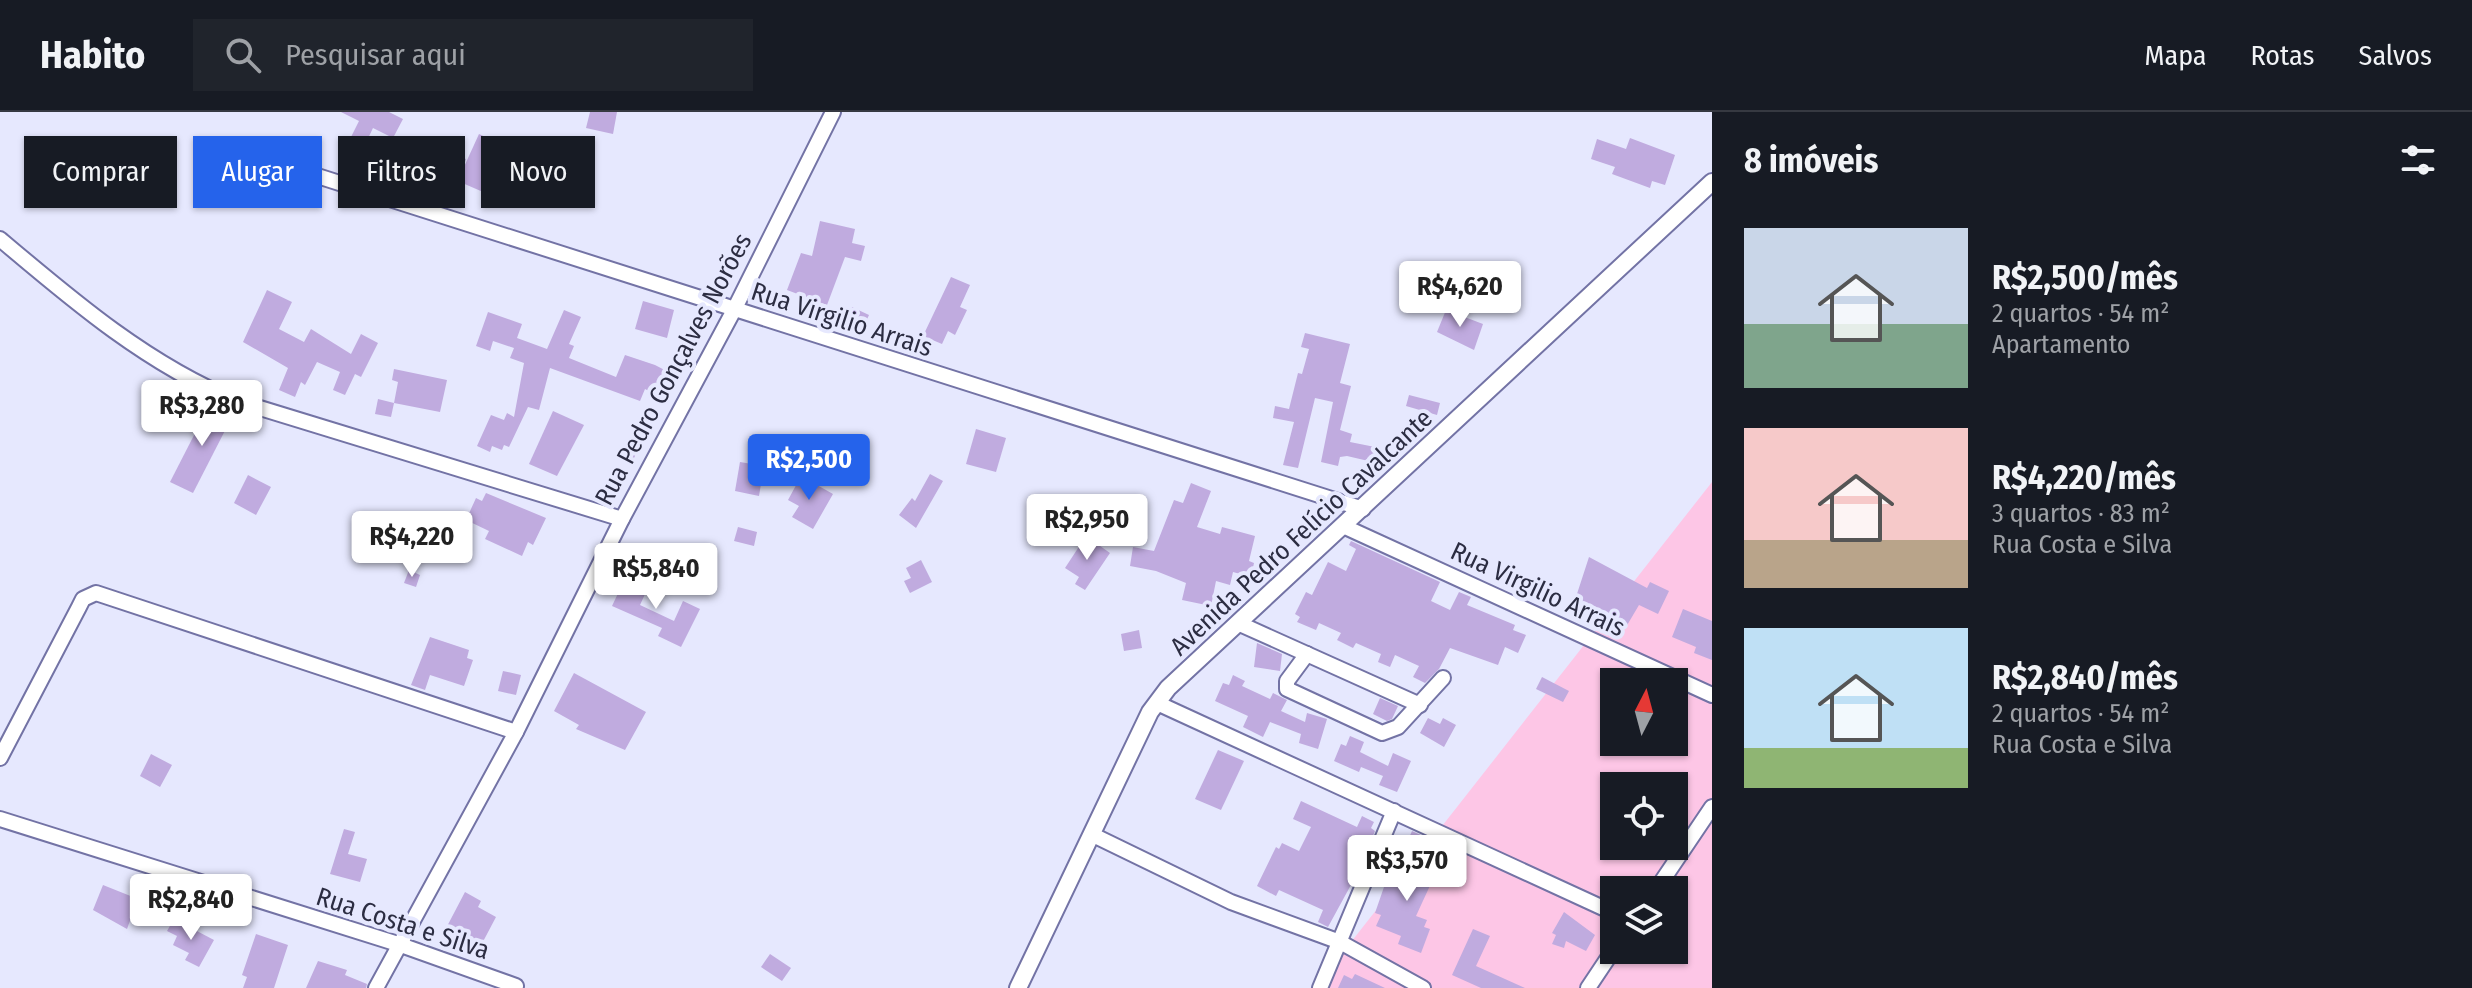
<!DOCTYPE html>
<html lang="pt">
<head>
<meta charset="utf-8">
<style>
  body { margin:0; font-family:"Fira Sans Condensed",sans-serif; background:#20242c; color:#f1f3f6; height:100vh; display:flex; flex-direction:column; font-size:30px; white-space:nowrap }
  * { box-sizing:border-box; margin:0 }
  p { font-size:26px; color:#9ea1a6 }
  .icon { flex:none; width:44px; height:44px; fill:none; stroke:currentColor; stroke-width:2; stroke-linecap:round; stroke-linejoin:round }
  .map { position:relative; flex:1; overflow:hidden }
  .panel { display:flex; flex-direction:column; background:#171b24; width:760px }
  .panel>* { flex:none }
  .hud { position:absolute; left:24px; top:24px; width:760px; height:72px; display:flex; gap:16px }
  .needle { width:52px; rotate:6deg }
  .tools { position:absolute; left:1600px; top:556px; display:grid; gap:16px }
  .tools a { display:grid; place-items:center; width:88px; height:88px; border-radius:0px; background:#171b24; box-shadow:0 2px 6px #0004; font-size:40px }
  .price { position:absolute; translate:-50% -68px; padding:0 18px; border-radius:8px; background:#fff; color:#222; font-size:26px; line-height:52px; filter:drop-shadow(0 2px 4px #0008) }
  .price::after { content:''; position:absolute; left:50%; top:48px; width:24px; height:18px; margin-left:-12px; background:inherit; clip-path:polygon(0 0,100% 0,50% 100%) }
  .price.selected { background:#2563eb; color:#fff }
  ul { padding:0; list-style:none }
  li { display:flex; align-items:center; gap:24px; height:200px; padding:0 32px }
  li span { display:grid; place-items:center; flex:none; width:224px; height:160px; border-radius:0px; color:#555 }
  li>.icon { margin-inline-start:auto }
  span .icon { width:96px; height:96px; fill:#fffc; stroke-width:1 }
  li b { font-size:34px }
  h2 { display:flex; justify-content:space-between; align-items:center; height:96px; padding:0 32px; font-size:34px }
  .pill { padding:0 28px; border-radius:0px; background:#171b24; box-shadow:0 2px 6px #0004; font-size:28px; line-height:72px }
  .pill.selected { background:#2563eb; color:#fff }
  header { display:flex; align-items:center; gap:48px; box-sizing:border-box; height:112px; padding:0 40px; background:#171b24; border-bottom:2px solid #363941 }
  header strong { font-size:38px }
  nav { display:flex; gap:44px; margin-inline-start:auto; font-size:28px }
  .search { width:560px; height:72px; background:#20242c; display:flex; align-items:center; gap:20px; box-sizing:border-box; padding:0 28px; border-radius:0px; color:#9ea1a6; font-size:30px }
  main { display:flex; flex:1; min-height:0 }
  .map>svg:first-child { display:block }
  .green { fill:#fdc6e6; fill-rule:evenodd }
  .building { fill:#c0abdf }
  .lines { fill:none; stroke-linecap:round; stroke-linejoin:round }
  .minor-casing { stroke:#7373a5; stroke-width:18 }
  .tertiary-casing { stroke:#7373a5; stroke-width:20 }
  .minor { stroke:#fff; stroke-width:14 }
  .tertiary { stroke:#fff; stroke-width:16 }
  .labels { text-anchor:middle; stroke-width:8; stroke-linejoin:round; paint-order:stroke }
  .street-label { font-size:26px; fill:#2c2d42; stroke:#e6e8fe }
</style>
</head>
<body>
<header>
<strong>Habito</strong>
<div class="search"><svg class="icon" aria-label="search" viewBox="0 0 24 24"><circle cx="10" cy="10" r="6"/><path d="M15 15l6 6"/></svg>Pesquisar aqui</div>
<nav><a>Mapa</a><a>Rotas</a><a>Salvos</a></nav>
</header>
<main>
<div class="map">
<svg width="1712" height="876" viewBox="0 0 1712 876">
  <rect width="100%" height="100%" fill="#e6e8fe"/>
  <path class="green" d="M1712,370V876H1315ZM1614,570H1674V630H1614ZM1614,674H1674V734H1614ZM1614,778H1674V838H1614Z"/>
  <g class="building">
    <polygon points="341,0 389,0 403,7 393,26 373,16 361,41 347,33 359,9"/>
    <polygon points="590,0 617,0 613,22 586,16"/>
    <polygon points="479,22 512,37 490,83 460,70 454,88 442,84 460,45 466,47 463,57"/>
    <polygon points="1630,26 1675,43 1665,73 1652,69 1650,76 1612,62 1615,55 1591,47 1597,27 1626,37"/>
    <polygon points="402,57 422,62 418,77 398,72"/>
    <polygon points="552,71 583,72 583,91 552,94"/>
    <polygon points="820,109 855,117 852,131 865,134 861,149 845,145 827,193 787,178 801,141 812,144"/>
    <polygon points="951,165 970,173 960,195 967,198 955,223 948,219 942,232 923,224"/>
    <polygon points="267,178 292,190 279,217 304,230 311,217 351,242 361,222 378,231 361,265 355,262 345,283 333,278 340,260 317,250 305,273 301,270 295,285 279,278 288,256 243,230"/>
    <polygon points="643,189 674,198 667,226 635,217"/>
    <polygon points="852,195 869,203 863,216 846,208"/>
    <polygon points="564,198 581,205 569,232 574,234 569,246 616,265 625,243 655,253 680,266 668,289 645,277 640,289 550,256 539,298 528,295 509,335 504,333 502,338 492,334 490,340 477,334 491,303 504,308 507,301 514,305 524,251 510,246 514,236 493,229 490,239 476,234 488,200 522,212 517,226 547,237"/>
    <polygon points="1446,198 1483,212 1474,238 1437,220"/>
    <polygon points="1305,221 1350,232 1340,271 1351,274 1340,318 1352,322 1350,330 1380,336 1377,351 1347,344 1340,345 1338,354 1321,350 1333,290 1315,286 1298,356 1283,353 1294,310 1273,306 1275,294 1289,297 1298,261 1302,262 1309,237 1301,235"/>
    <polygon points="394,257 447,268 440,300 394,291 398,270 392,268"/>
    <polygon points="1409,283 1440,291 1437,303 1406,294"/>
    <polygon points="378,287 394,291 391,305 375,302"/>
    <polygon points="211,290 234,301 193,381 170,370"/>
    <polygon points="553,299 584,313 557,364 529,352"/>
    <polygon points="976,317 1006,326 996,360 966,352"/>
    <polygon points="622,333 637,339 632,351 617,346"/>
    <polygon points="740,350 764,354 759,384 735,379"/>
    <polygon points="930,362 943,369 916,416 899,403 912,386 915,389"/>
    <polygon points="248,363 271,375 256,403 234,391"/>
    <polygon points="801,364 833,382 813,417 792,405 799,394 788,388"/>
    <polygon points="1191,371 1211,379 1197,415 1220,422 1222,415 1255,424 1249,449 1254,451 1251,465 1233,460 1230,473 1216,469 1211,494 1182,488 1186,471 1156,459 1130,454 1133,435 1154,439 1174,388 1183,391"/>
    <polygon points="486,381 546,406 533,433 528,430 522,444 485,427 489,419 466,408 476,386 482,389"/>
    <polygon points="738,415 757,420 754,434 734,429"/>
    <polygon points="1086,424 1110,441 1085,478 1075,472 1079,465 1065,456"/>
    <polygon points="1351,429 1440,470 1431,489 1450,498 1459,480 1471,485 1467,493 1515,513 1513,518 1526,523 1518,541 1505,535 1498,553 1450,536 1439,557 1425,571 1413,565 1419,554 1395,543 1390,555 1378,550 1381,542 1356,531 1353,536 1337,528 1341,521 1319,511 1316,518 1297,510 1300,505 1295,502 1306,480 1312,483 1328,450 1346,459 1356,437 1349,433"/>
    <polygon points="1589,445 1647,476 1650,470 1669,479 1658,502 1639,493 1626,515 1575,488"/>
    <polygon points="921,448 932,470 910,481 904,469 911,466 906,456"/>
    <polygon points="409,458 420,463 416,475 404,471"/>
    <polygon points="635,460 652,467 640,493 674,509 683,489 700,497 681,535 658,524 662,516 612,494 621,475 627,478"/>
    <polygon points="1683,497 1712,509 1712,548 1694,541 1696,535 1672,525"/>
    <polygon points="1139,518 1142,536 1124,539 1121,522"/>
    <polygon points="430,525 469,538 467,546 473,548 464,574 430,563 425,578 411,573"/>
    <polygon points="1257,531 1282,542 1280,559 1254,555"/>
    <polygon points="503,559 521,563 516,583 498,579"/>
    <polygon points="574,561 646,600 625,638 576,617 579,613 554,599"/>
    <polygon points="1233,563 1245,569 1242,574 1270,587 1273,581 1287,588 1281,599 1305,610 1307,601 1327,607 1318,637 1299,631 1301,622 1270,610 1263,625 1243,615 1248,604 1215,589 1223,571 1229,573"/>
    <polygon points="1542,565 1569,579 1563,590 1536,577"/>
    <polygon points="1380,586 1398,594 1392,607 1387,609 1373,602"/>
    <polygon points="1428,606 1440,612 1443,606 1456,613 1444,635 1420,621"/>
    <polygon points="1350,624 1364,630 1360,640 1388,654 1393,641 1411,649 1397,680 1379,673 1383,664 1361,655 1359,660 1334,649 1341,632 1346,634"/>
    <polygon points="1218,638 1244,649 1221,698 1195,687"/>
    <polygon points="151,642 172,653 160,675 140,664"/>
    <polygon points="1301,689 1357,715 1362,704 1374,710 1371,716 1375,719 1358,760 1328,815 1318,810 1323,798 1279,778 1276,784 1257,774 1276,735 1279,737 1282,731 1299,739 1311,715 1293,707"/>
    <polygon points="344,717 355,720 348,742 367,747 360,770 330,762"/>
    <polygon points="1412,719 1423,724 1415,740 1405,735"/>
    <polygon points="1410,741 1439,754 1416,804 1427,808 1424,815 1430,817 1421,841 1398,832 1401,824 1376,814 1381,803 1375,801 1384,775 1391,761 1399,765"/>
    <polygon points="103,773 138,787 127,817 93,798"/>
    <polygon points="465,780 481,789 478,795 496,805 477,841 443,822"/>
    <polygon points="1564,800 1595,823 1586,839 1566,829 1564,836 1552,832 1556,823 1552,821"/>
    <polygon points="174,807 214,828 199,855 185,848 189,841 173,833 177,824 167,819"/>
    <polygon points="1473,817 1490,824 1476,854 1525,876 1481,876 1452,863"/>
    <polygon points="256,822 288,833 274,876 243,876 247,865 242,863"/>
    <polygon points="770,842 791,856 782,869 761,855"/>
    <polygon points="318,849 347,858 345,863 367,872 366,876 306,876"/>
    <polygon points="1355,862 1385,876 1338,876 1344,863 1352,867"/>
  </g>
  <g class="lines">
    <g class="minor-casing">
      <g id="minor">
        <polyline points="308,61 1363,397"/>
        <path d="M0,127C72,188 148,253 237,289L622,407"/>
        <polyline points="1343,414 1712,583"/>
        <polyline points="1240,512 1420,593"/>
        <polyline points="1307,542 1287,569 1287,577 1382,621 1398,615 1443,566"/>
        <polyline points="1157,591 1614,801"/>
        <polyline points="0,646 79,495 83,487 96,481 516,620"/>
        <polyline points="0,707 398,832 516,874"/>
        <polyline points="1093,723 1231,790 1340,830 1423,876"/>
        <polyline points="1656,778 1712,695"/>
        <polyline points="376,876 516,620 622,407 734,198 833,0"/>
        <polyline points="1320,876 1394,699"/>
        <polyline points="1588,876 1614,837"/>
      </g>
    </g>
    <g class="tertiary-casing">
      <polyline id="tertiary" points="1018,876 1150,600 1168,576 1712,70"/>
    </g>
    <use href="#minor" class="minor"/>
    <use href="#tertiary" class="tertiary"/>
  </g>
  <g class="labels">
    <g class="street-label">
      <text transform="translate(842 207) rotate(18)" y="9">Rua Virgilio Arrais</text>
      <text transform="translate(673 257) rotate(-62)" y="9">Rua Pedro Gonçalves Norões</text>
      <text transform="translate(1301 420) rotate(-43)" y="9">Avenida Pedro Felício Cavalcante</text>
      <text transform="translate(1538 477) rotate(25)" y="9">Rua Virgilio Arrais</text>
      <text transform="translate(403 811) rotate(18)" y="9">Rua Costa e Silva</text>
    </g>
  </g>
</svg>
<div class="tools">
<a><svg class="needle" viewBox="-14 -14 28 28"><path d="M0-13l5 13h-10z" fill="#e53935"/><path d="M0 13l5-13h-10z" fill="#9ea1a6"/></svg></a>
<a><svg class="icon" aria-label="locate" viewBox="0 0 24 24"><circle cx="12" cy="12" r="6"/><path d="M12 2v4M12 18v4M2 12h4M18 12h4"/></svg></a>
<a><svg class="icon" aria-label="layers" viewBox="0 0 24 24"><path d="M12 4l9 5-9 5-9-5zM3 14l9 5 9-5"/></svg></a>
</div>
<b class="price" style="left:1460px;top:217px">R$4,620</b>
<b class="price" style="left:202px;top:336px">R$3,280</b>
<b class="price selected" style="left:809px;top:390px">R$2,500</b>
<b class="price" style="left:1087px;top:450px">R$2,950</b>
<b class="price" style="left:412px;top:467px">R$4,220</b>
<b class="price" style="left:656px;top:499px">R$5,840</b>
<b class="price" style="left:1407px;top:791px">R$3,570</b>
<b class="price" style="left:191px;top:830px">R$2,840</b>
<div class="hud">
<a class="pill">Comprar</a>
<a class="pill selected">Alugar</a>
<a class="pill">Filtros</a>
<a class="pill">Novo</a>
</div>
</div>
<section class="panel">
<h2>8 imóveis<svg class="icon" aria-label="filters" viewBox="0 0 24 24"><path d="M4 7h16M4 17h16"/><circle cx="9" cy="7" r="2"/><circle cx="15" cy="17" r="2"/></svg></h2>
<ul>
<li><span style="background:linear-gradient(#c9d6e8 60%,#7fa58c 0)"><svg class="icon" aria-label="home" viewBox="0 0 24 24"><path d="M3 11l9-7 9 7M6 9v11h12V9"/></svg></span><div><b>R$2,500/mês</b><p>2 quartos · 54 m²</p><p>Apartamento</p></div></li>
<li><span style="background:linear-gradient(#f6c9c9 70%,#b9a48a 0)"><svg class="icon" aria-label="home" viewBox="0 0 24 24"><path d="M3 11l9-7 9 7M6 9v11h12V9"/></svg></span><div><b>R$4,220/mês</b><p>3 quartos · 83 m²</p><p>Rua Costa e Silva</p></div></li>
<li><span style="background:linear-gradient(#bfe0f5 75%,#8fb573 0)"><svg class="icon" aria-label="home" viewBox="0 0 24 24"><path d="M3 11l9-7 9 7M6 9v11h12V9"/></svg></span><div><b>R$2,840/mês</b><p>2 quartos · 54 m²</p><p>Rua Costa e Silva</p></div></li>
</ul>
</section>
</main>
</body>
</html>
